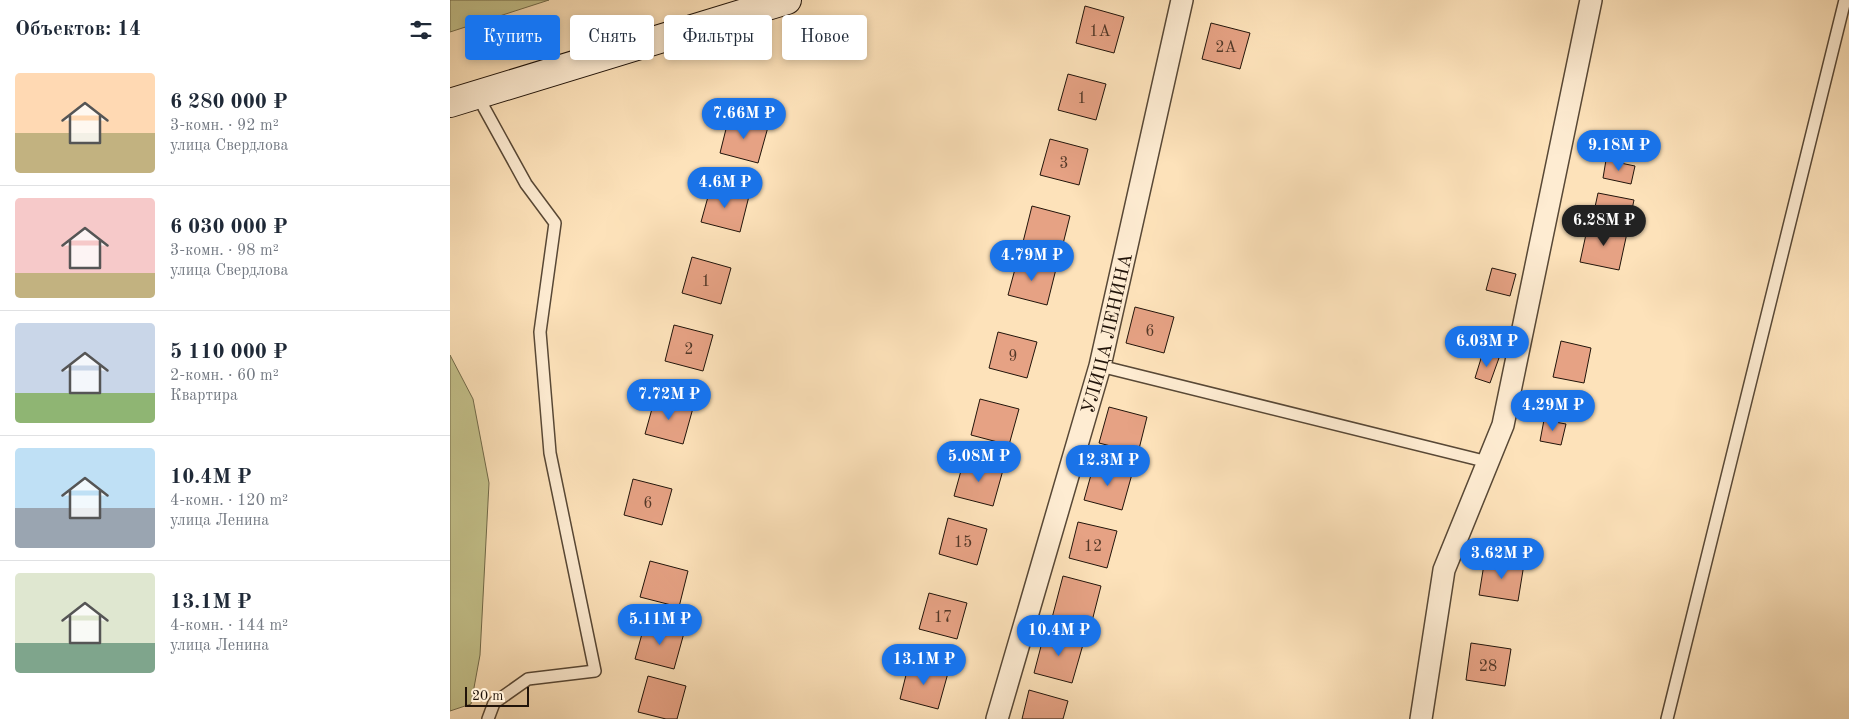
<!DOCTYPE html>
<html lang="ru">
<head>
<meta charset="utf-8">
<style>
  body { margin:0; font-family:"Old Standard TT",serif; background:#f2f2f3; color:#1f2937; height:100vh; display:flex; flex-direction:column; font-size:19px; white-space:nowrap }
  * { box-sizing:border-box; margin:0 }
  p { font-size:16px; color:#747a83 }
  .icon { flex:none; width:28px; height:28px; fill:none; stroke:currentColor; stroke-width:2; stroke-linecap:round; stroke-linejoin:round }
  .map { position:relative; flex:1; overflow:hidden }
  .panel { display:flex; flex-direction:column; background:#fff; width:450px }
  .panel>* { flex:none }
  .hud { position:absolute; left:15px; top:15px; width:475px; height:45px; display:flex; gap:10px }
  .scale { position:absolute; left:15px; bottom:12px; width:64px; box-sizing:border-box; padding-left:5px; border:2px solid #21140a; border-top:0; font-size:14px; line-height:18px; white-space:nowrap; color:#21140a; -webkit-text-stroke:4px #feecd2; paint-order:stroke }
  .price { position:absolute; translate:-50% -42px; padding:0 11px; border-radius:18px; background:#1a73e8; color:#fff; font-size:16px; line-height:32px; filter:drop-shadow(0 1px 2px #0008) }
  .price::after { content:''; position:absolute; left:50%; top:30px; width:15px; height:11px; margin-left:-8px; background:inherit; clip-path:polygon(0 0,100% 0,50% 100%) }
  .price.active { background:#222; color:#fff }
  ul { padding:0; list-style:none }
  li { display:flex; align-items:center; gap:15px; height:125px; padding:0 15px }
  li+li { border-top:1px solid #e0e1e3 }
  li span { display:grid; place-items:center; flex:none; width:140px; height:100px; border-radius:5px; color:#555 }
  li>.icon { margin-inline-start:auto }
  span .icon { width:60px; height:60px; fill:#fffc; stroke-width:1 }
  li b { font-size:21px }
  h2 { display:flex; justify-content:space-between; align-items:center; height:60px; padding:0 15px; font-size:21px }
  .chip { padding:0 18px; border-radius:5px; background:#fff; box-shadow:0 2px 8px #0003; font-size:18px; line-height:45px }
  .chip.active { background:#1a73e8; color:#fff }
  main { display:flex; flex:1; min-height:0 }
  .map>svg:first-child { display:block }
  .green { fill:#c4c28c; stroke:#726b4b }
  .building { fill:#e6a284; stroke:#21140a }
  .lines { fill:none; stroke-linecap:round; stroke-linejoin:round }
  .lane-casing { stroke:#584836; stroke-width:14 }
  .street-casing { stroke:#584836; stroke-width:24 }
  .secondary-casing { stroke:#21140a; stroke-width:30 }
  .lane { stroke:#feecd2; stroke-width:11 }
  .street { stroke:#feecd2; stroke-width:21 }
  .secondary { stroke:#feecd2; stroke-width:28 }
  .labels { text-anchor:middle; stroke-width:4.5; stroke-linejoin:round; paint-order:stroke }
  .number-label { font-size:16px; fill:#523828 }
  .street-label { font-size:19px; fill:#21140a; stroke:#feecd2 }
</style>
</head>
<body>
<main>
<section class="panel">
<h2>Объектов: 14<svg class="icon" aria-label="filters" viewBox="0 0 24 24"><path d="M4 7h16M4 17h16"/><circle cx="9" cy="7" r="2"/><circle cx="15" cy="17" r="2"/></svg></h2>
<ul>
<li><span style="background:linear-gradient(#ffd9b3 60%,#c2b280 0)"><svg class="icon" aria-label="home" viewBox="0 0 24 24"><path d="M3 11l9-7 9 7M6 9v11h12V9"/></svg></span><div><b>6 280 000 ₽</b><p>3-комн. · 92 m²</p><p>улица Свердлова</p></div></li>
<li><span style="background:linear-gradient(#f6c9c9 75%,#c2b280 0)"><svg class="icon" aria-label="home" viewBox="0 0 24 24"><path d="M3 11l9-7 9 7M6 9v11h12V9"/></svg></span><div><b>6 030 000 ₽</b><p>3-комн. · 98 m²</p><p>улица Свердлова</p></div></li>
<li><span style="background:linear-gradient(#c9d6e8 70%,#8fb573 0)"><svg class="icon" aria-label="home" viewBox="0 0 24 24"><path d="M3 11l9-7 9 7M6 9v11h12V9"/></svg></span><div><b>5 110 000 ₽</b><p>2-комн. · 60 m²</p><p>Квартира</p></div></li>
<li><span style="background:linear-gradient(#bfe0f5 60%,#9aa5b1 0)"><svg class="icon" aria-label="home" viewBox="0 0 24 24"><path d="M3 11l9-7 9 7M6 9v11h12V9"/></svg></span><div><b>10.4M ₽</b><p>4-комн. · 120 m²</p><p>улица Ленина</p></div></li>
<li><span style="background:linear-gradient(#dfe7d0 70%,#7fa58c 0)"><svg class="icon" aria-label="home" viewBox="0 0 24 24"><path d="M3 11l9-7 9 7M6 9v11h12V9"/></svg></span><div><b>13.1M ₽</b><p>4-комн. · 144 m²</p><p>улица Ленина</p></div></li>
</ul>
</section>
<div class="map">
<svg width="1399" height="719" viewBox="0 0 1399 719">
  <rect width="100%" height="100%" fill="#fde2ba"/>
  <filter id="stains"><feTurbulence type="fractalNoise" baseFrequency=".004" numOctaves="4"/><feColorMatrix values="0 0 0 0 .2 0 0 0 0 .09 0 0 0 0 .02 0 0 0 .5 -.17"/></filter>
  <radialGradient id="worn" r=".72"><stop offset=".6" stop-color="#630" stop-opacity="0"/><stop offset="1" stop-color="#630" stop-opacity=".3"/></radialGradient>
  <g class="green">
    <polygon points="0,0 99,0 0,32"/>
    <polygon points="0,355 23,399 39,483 30,655 21,704 0,711"/>
  </g>
  <g class="building">
    <polygon points="635,6 674,17 664,53 626,43"/>
    <polygon points="761,23 800,33 790,69 752,59"/>
    <polygon points="618,74 656,84 646,120 608,110"/>
    <polygon points="279,117 318,127 308,163 270,153"/>
    <polygon points="600,139 638,149 629,185 590,175"/>
    <polygon points="1156,160 1185,166 1181,184 1153,178"/>
    <polygon points="261,186 299,196 290,232 251,222"/>
    <polygon points="1148,193 1184,200 1178,228 1142,221"/>
    <polygon points="582,206 620,216 611,252 573,242"/>
    <polygon points="1138,225 1177,233 1169,270 1130,262"/>
    <polygon points="242,257 281,268 271,304 232,293"/>
    <polygon points="568,258 606,269 597,305 558,295"/>
    <polygon points="1042,268 1066,274 1060,296 1036,290"/>
    <polygon points="685,307 724,317 714,353 676,343"/>
    <polygon points="224,325 263,335 253,371 215,361"/>
    <polygon points="548,332 587,342 577,378 539,368"/>
    <polygon points="1111,341 1141,348 1134,383 1103,377"/>
    <polygon points="1033,352 1049,358 1040,383 1025,378"/>
    <polygon points="205,398 243,408 233,444 195,434"/>
    <polygon points="530,399 569,409 559,445 521,435"/>
    <polygon points="659,407 697,417 688,453 649,443"/>
    <polygon points="1094,420 1116,424 1111,445 1090,441"/>
    <polygon points="514,460 553,470 543,506 504,496"/>
    <polygon points="644,464 682,474 672,510 634,500"/>
    <polygon points="183,479 222,489 212,525 174,515"/>
    <polygon points="498,518 537,529 527,565 489,554"/>
    <polygon points="628,522 667,531 657,568 619,558"/>
    <polygon points="1035,558 1074,564 1068,601 1029,595"/>
    <polygon points="200,561 238,571 229,607 190,597"/>
    <polygon points="613,576 651,586 640,629 602,618"/>
    <polygon points="479,593 517,603 507,639 469,629"/>
    <polygon points="195,623 234,633 224,669 185,659"/>
    <polygon points="595,631 634,641 622,683 584,673"/>
    <polygon points="1021,643 1061,649 1055,686 1016,680"/>
    <polygon points="459,663 498,673 488,709 450,699"/>
    <polygon points="198,676 236,686 227,719 216,719 188,712"/>
    <polygon points="579,690 618,701 613,719 572,719"/>
  </g>
  <g class="lines">
    <g class="lane-casing">
      <g id="lane">
        <polyline points="27,95 76,184 105,223 90,332 100,453 145,671 78,679 44,703 38,719"/>
        <polyline points="650,366 1038,462"/>
        <polyline points="1217,719 1395,0"/>
      </g>
    </g>
    <g class="street-casing">
      <g id="street">
        <path id="s1" d="M547,719L650,366L732,0"/>
        <polyline points="971,719 994,570 1053,425 1141,0"/>
      </g>
    </g>
    <g class="secondary-casing">
      <polyline id="secondary" points="0,103 337,0"/>
    </g>
    <use href="#lane" class="lane"/>
    <use href="#street" class="street"/>
    <use href="#secondary" class="secondary"/>
  </g>
  <g class="labels">
    <g class="number-label">
      <text x="650" y="36">1А</text>
      <text x="776" y="52">2А</text>
      <text x="632" y="103">1</text>
      <text x="614" y="168">3</text>
      <text x="256" y="286">1</text>
      <text x="700" y="336">6</text>
      <text x="239" y="354">2</text>
      <text x="563" y="361">9</text>
      <text x="198" y="508">6</text>
      <text x="513" y="547">15</text>
      <text x="643" y="551">12</text>
      <text x="493" y="622">17</text>
      <text x="1038" y="671">28</text>
    </g>
    <g class="street-label">
      <text dy="7" stroke="none"><textPath href="#s1" startOffset="401">УЛИЦА ЛЕНИНА</textPath></text>
    </g>
  </g>
  <rect width="100%" height="100%" filter="url(#stains)"/>
  <rect width="100%" height="100%" fill="url(#worn)"/>
</svg>
<div class="scale">20 m</div>
<b class="price" style="left:294px;top:140px">7.66M ₽</b>
<b class="price" style="left:1169px;top:172px">9.18M ₽</b>
<b class="price" style="left:275px;top:209px">4.6M ₽</b>
<b class="price active" style="left:1154px;top:247px">6.28M ₽</b>
<b class="price" style="left:582px;top:282px">4.79M ₽</b>
<b class="price" style="left:1037px;top:368px">6.03M ₽</b>
<b class="price" style="left:219px;top:421px">7.72M ₽</b>
<b class="price" style="left:1103px;top:432px">4.29M ₽</b>
<b class="price" style="left:529px;top:483px">5.08M ₽</b>
<b class="price" style="left:658px;top:487px">12.3M ₽</b>
<b class="price" style="left:1052px;top:580px">3.62M ₽</b>
<b class="price" style="left:210px;top:646px">5.11M ₽</b>
<b class="price" style="left:609px;top:657px">10.4M ₽</b>
<b class="price" style="left:474px;top:686px">13.1M ₽</b>
<div class="hud">
<a class="chip active">Купить</a>
<a class="chip">Снять</a>
<a class="chip">Фильтры</a>
<a class="chip">Новое</a>
</div>
</div>
</main>
</body>
</html>
